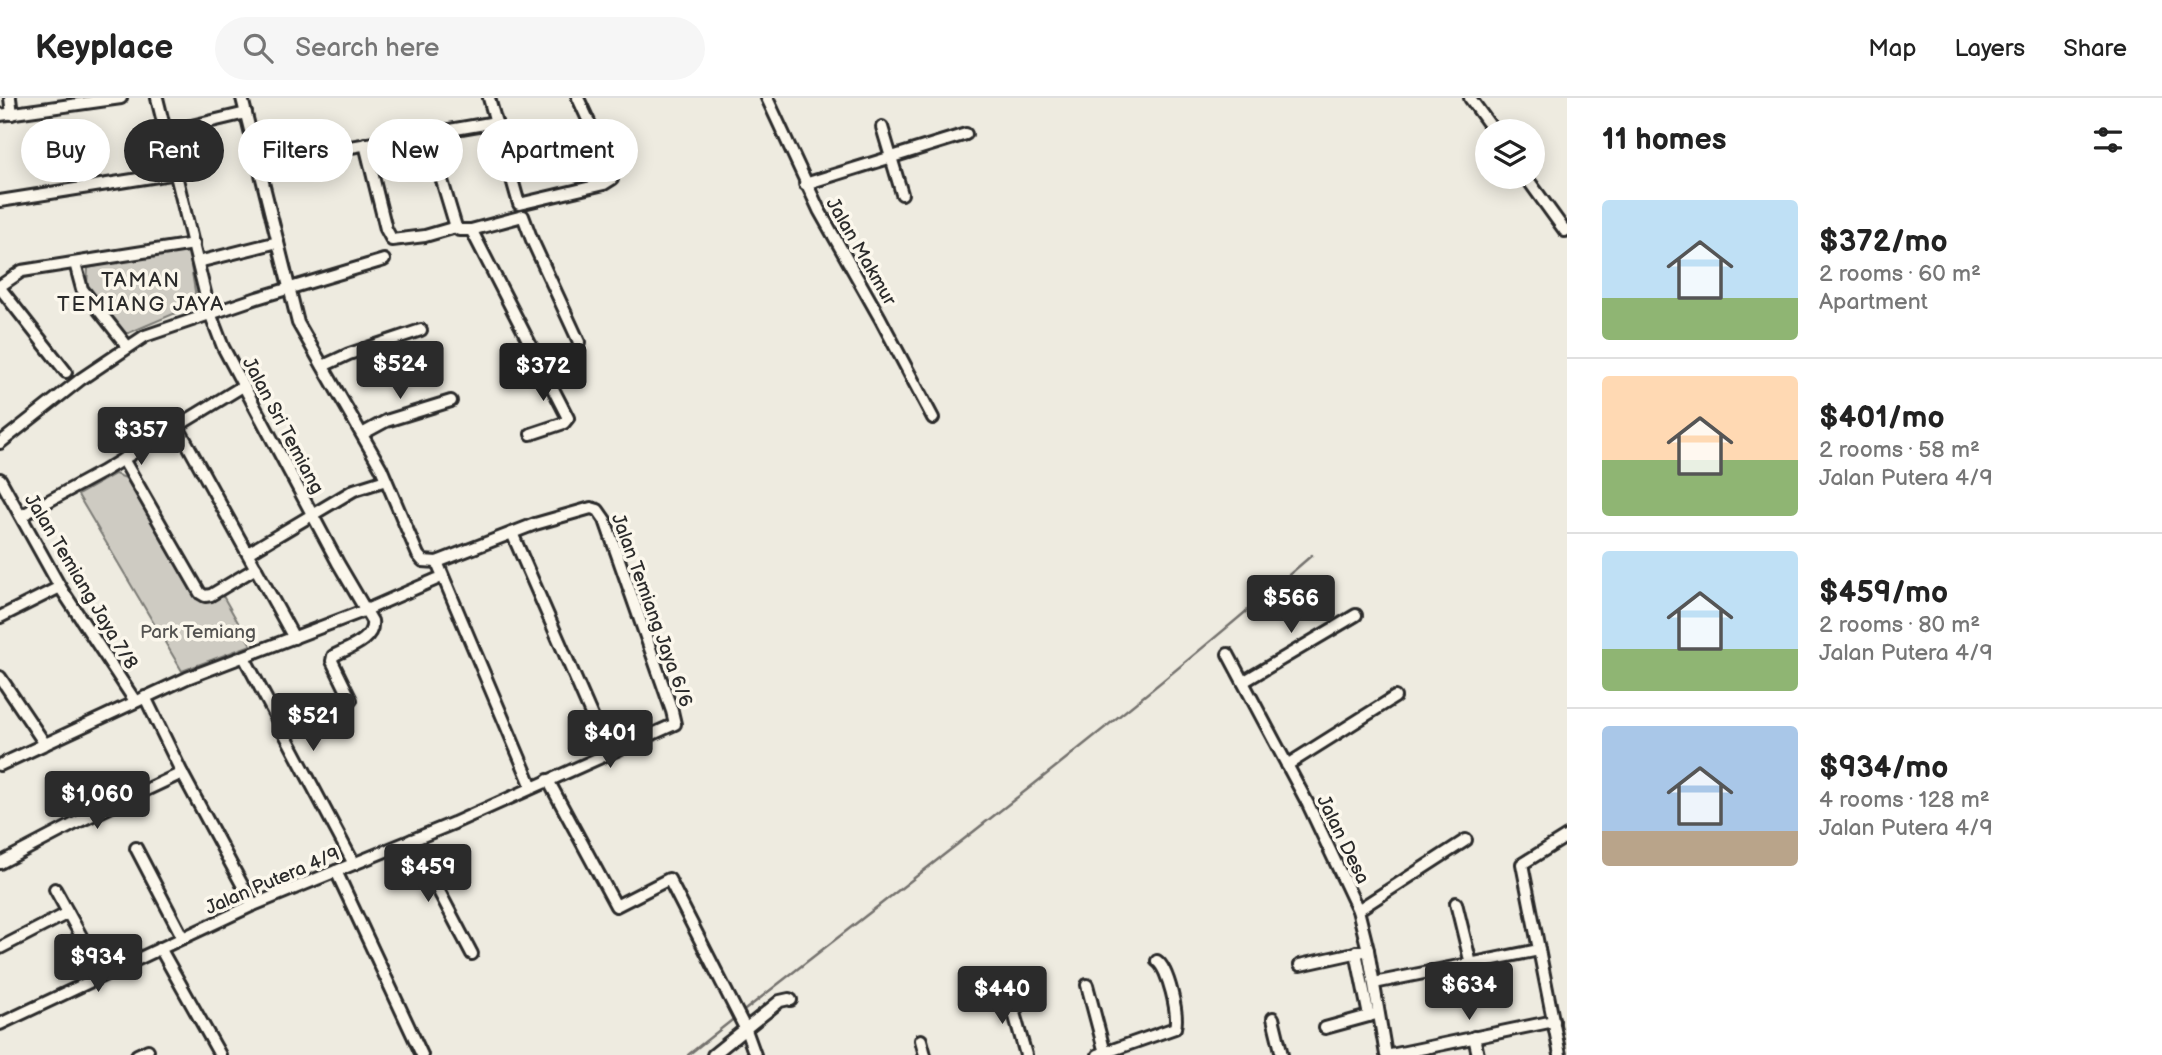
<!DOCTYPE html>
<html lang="en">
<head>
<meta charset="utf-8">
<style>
  body { margin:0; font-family:"Balsamiq Sans",sans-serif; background:#f6f6f6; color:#222; height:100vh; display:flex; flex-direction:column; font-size:26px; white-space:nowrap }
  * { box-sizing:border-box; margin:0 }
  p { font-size:23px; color:#767676 }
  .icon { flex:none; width:38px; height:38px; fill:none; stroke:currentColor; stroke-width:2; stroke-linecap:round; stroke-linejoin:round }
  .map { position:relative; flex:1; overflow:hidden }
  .drawer { display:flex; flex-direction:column; background:#fff; width:595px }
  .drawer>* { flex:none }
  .guide { position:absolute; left:21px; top:21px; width:665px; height:63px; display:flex; gap:14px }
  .controls { position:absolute; left:1475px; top:21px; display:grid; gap:14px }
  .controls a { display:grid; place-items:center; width:70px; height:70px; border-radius:50%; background:#fff; box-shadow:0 4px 18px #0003; font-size:35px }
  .price { position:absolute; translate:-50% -60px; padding:0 16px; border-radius:7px; background:#2b2b2b; color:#fff; font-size:23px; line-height:46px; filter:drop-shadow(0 2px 4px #0008) }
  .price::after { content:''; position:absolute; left:50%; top:42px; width:21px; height:16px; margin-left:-10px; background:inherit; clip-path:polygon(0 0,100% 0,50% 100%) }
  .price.selected { background:#222; color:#fff }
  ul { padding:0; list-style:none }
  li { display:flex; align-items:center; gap:21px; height:175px; padding:0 35px }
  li+li { border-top:2px solid #e0e0e0 }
  li span { display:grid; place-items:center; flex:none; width:196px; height:140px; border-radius:7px; color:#555 }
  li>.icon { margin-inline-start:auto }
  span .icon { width:84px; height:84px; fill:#fffc; stroke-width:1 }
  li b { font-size:30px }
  h2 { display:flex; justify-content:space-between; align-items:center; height:84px; padding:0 35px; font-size:30px }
  .tag { padding:0 24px; border-radius:32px; background:#fff; box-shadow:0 4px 18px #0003; font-size:24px; line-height:63px }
  .tag.selected { background:#2b2b2b; color:#fff }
  header { display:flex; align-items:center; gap:42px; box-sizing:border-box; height:98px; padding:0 35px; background:#fff; border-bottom:2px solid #e0e0e0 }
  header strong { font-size:33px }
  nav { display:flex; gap:38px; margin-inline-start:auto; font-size:24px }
  .search { width:490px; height:63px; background:#f6f6f6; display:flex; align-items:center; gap:18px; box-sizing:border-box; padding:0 24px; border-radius:38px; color:#767676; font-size:26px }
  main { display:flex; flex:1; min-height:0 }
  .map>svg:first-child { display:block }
  .green { fill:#cecbc2; stroke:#7c7b76; stroke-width:2 }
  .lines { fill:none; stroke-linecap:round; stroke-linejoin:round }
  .stream { stroke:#74726e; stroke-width:2.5 }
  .street-casing { stroke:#2b2b2b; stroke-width:16 }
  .street { stroke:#fbf7ec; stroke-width:10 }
  .labels { text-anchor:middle; stroke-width:7; stroke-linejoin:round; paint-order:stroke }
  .street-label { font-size:19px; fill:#2b2b2b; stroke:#fbf7ec }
  .park-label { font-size:19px; fill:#545351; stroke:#fbf7ec }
  .neighbourhood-label { font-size:21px; letter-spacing:2px; fill:#2b2b2b; stroke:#fbf7ec }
</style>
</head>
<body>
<header>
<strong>Keyplace</strong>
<div class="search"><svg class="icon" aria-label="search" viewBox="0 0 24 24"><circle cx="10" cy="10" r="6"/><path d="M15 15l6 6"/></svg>Search here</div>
<nav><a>Map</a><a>Layers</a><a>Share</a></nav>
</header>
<main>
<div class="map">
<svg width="1567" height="957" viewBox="0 0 1567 957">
  <rect width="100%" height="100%" fill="#eeebe0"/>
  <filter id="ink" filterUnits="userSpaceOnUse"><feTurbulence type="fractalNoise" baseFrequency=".0143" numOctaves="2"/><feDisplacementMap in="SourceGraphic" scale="14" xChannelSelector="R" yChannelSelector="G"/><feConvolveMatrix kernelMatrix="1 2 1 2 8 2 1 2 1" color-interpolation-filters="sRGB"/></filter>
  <g filter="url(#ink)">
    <g class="green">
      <polygon points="188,149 197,206 124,237 87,187 88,170"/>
      <polygon points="115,376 126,380 196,501 212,503 223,498 251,547 182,573 78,397"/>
    </g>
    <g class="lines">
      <g class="stream">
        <path d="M741,915C933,765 1128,617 1312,457"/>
        <polyline points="688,957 736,919"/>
      </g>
      <g class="street-casing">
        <g id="street">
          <polyline points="10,0 12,16"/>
          <path d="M157,0L210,215L223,249L338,465L372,523C375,542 348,550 333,558L332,563L351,602"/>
          <polyline points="489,0 519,106 604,86 612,81 612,74 578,0"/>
          <polyline points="767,0 819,112 880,220 933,320"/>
          <polyline points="1470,0 1494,33"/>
          <polyline points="0,17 121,0"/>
          <polyline points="882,29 902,96"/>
          <polyline points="166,34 246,15"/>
          <polyline points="428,36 456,129"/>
          <polyline points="365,46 386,131 392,142 425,138 456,129"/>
          <polyline points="339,51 496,24"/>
          <polyline points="1526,79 1565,133"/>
          <polyline points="805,86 966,36"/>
          <polyline points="0,103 177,75"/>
          <polyline points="456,129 459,132 471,132 474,137 568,320 564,325 531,336"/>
          <path d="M471,132L523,118L532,142L579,244C578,259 555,263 542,268"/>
          <polyline points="198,164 278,144"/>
          <polyline points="75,165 82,191 128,249"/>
          <polyline points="0,188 22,173 194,146"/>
          <polyline points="0,190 66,274"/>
          <polyline points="323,268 349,256 421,232"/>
          <polyline points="178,329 294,540"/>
          <polyline points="362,336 386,323 451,303"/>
          <polyline points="0,345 81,281 145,238 257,200 384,162"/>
          <polyline points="123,361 200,495 205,498 211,497 256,470"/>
          <polyline points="0,381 60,489 135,603"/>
          <polyline points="21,418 102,374 243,288"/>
          <polyline points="512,435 608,655"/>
          <polyline points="248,455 354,392 386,382"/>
          <polyline points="437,464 532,689"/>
          <polyline points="0,519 60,489"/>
          <polyline points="1228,556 1308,706 1358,812 1368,852 1386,957"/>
          <polyline points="244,559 354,766"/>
          <polyline points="0,579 45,646"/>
          <polyline points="1243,584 1356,517"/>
          <polyline points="145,599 182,675 253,807"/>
          <polyline points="0,667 187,580 366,512 437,481"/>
          <polyline points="1287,667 1395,599"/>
          <polyline points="548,682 616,808 669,781 746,932 755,957"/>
          <polyline points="412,742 472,856"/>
          <polyline points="136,750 183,840"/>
          <polyline points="0,765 78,724 182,675"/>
          <polyline points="336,773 422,957"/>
          <polyline points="55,791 102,876"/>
          <polyline points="1456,805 1471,866"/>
          <polyline points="1358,812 1466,742"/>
          <polyline points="0,850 68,815"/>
          <polyline points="160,850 220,957"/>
          <polyline points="1356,854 1369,918"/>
          <polyline points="1300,867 1368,852"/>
          <polyline points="1374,885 1539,852"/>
          <polyline points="1087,887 1105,955"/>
          <polyline points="1018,908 1014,915 1026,957"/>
          <polyline points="1273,920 1282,957"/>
          <polyline points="0,926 253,807 454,725 675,626 672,613 605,422 598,412 591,410 535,426 437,464 423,463 418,457 381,370 298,225 242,0"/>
          <polyline points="1325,930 1376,916"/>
          <polyline points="1474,939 1478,957"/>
          <polyline points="921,942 925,957"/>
          <polyline points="137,957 148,952"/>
          <polyline points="713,957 780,903 789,901 791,902"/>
          <path d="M1098,957L1175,930C1179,916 1168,870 1157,863"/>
          <polyline points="1391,957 1554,923"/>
          <polyline points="1560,957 1522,766 1567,738"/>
        </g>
      </g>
      <use href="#street" class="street"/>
    </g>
  </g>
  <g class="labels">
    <g class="street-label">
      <text transform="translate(862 153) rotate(60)" y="7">Jalan Makmur</text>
      <text transform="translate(284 327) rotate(62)" y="7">Jalan Sri Temiang</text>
      <text transform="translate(82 483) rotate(59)" y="7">Jalan Temiang Jaya 7/8</text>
      <text transform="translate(653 512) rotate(70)" y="7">Jalan Temiang Jaya 6/6</text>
      <text transform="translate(1344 741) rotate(64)" y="7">Jalan Desa</text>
      <text transform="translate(272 782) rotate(-23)" y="7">Jalan Putera 4/9</text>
    </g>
    <g class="park-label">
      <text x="198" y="540">Park Temiang</text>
    </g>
    <g class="neighbourhood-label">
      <text x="141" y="189">TAMAN<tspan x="141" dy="24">TEMIANG JAYA</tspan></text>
    </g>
  </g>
</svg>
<div class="controls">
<a><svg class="icon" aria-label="layers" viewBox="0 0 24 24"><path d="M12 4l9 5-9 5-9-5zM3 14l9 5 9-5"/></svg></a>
</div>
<b class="price" style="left:400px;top:303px">$524</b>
<b class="price selected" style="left:543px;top:305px">$372</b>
<b class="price" style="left:141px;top:369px">$357</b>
<b class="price" style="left:1291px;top:537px">$566</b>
<b class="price" style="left:313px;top:655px">$521</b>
<b class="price" style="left:610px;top:672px">$401</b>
<b class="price" style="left:97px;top:733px">$1,060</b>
<b class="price" style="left:428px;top:806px">$459</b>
<b class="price" style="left:98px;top:896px">$934</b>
<b class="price" style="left:1469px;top:924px">$634</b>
<b class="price" style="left:1002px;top:928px">$440</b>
<div class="guide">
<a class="tag">Buy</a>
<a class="tag selected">Rent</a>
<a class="tag">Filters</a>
<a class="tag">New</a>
<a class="tag">Apartment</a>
</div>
</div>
<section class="drawer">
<h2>11 homes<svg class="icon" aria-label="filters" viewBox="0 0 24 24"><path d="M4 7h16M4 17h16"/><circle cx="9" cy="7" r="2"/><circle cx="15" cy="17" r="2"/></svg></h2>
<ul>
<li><span style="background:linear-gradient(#bfe0f5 70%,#8fb573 0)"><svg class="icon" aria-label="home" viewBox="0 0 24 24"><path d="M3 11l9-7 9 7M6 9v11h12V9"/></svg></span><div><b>$372/mo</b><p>2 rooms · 60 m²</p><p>Apartment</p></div></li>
<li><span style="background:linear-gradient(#ffd9b3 60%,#8fb573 0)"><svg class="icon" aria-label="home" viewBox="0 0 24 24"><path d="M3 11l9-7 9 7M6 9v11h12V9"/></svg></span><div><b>$401/mo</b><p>2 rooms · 58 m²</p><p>Jalan Putera 4/9</p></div></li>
<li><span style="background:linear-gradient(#bfe0f5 70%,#8fb573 0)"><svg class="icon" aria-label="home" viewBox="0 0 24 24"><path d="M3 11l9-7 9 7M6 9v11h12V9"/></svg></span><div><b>$459/mo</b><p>2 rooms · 80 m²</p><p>Jalan Putera 4/9</p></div></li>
<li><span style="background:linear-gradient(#a9c7e8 75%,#b9a48a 0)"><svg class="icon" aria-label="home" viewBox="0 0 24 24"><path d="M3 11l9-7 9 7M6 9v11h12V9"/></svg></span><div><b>$934/mo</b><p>4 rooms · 128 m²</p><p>Jalan Putera 4/9</p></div></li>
</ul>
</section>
</main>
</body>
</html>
